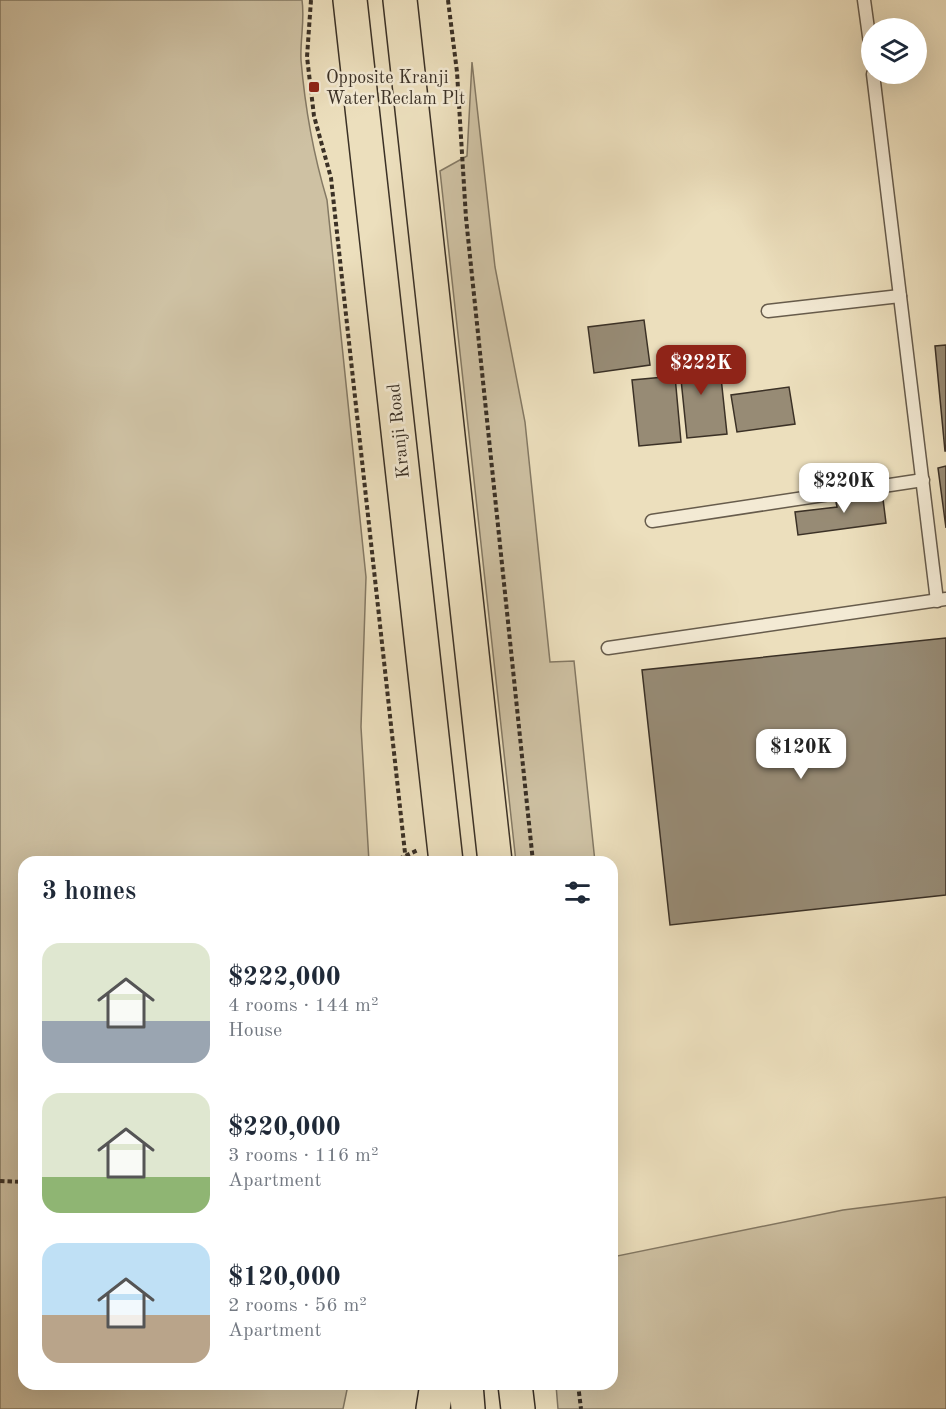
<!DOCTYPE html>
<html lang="en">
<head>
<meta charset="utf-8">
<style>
  body { margin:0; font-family:"Old Standard TT",serif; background:#f2f2f3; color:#1f2937; height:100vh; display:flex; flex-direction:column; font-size:22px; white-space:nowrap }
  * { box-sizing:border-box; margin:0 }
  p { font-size:20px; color:#747a83 }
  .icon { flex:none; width:33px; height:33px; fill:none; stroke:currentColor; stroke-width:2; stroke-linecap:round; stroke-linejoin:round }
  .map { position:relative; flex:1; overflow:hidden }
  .details { position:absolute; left:18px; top:856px; width:600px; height:534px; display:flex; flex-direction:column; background:#fff; border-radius:18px; box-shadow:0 6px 24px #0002 }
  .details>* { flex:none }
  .buttons { position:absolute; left:861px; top:18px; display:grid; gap:12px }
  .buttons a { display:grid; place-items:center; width:66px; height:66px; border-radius:50%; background:#fff; box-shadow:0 6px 24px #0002; font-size:30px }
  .price { position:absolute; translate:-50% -51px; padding:0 14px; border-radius:12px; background:#fff; color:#222; font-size:20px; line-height:39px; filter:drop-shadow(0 2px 3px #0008) }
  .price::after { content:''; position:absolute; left:50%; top:36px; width:18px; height:14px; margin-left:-9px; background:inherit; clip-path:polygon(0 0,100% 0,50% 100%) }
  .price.active { background:#8f2418; color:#fff }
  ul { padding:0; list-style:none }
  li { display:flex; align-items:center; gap:18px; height:150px; padding:0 24px }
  li span { display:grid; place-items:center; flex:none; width:168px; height:120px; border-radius:18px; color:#555 }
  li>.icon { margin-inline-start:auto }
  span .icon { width:72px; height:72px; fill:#fffc; stroke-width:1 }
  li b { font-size:26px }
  h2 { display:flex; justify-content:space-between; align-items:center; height:72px; padding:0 24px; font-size:26px }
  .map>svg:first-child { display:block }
  .green { fill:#cec1a3; stroke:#847964; stroke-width:1.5 }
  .building { fill:#978b75; stroke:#3b3126; stroke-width:1.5 }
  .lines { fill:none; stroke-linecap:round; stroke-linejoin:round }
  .service-casing { stroke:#675c4c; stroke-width:15 }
  .primary-casing { stroke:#3b3126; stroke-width:36 }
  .path { stroke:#3b3126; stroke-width:4; stroke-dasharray:4.5 3; stroke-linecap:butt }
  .service { stroke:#f3ead4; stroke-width:12 }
  .primary { stroke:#ecdfbd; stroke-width:33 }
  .poi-dot { fill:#8f2418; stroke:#f3ead4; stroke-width:2 }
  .labels { text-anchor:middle; stroke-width:5; stroke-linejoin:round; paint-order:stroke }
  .poi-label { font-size:18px; fill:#3b3126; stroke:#f3ead4; text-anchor:start }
  .street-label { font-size:18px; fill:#3b3126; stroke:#f3ead4 }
</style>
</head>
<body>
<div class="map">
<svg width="946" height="1409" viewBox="0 0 946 1409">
  <rect width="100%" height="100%" fill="#ecdfbd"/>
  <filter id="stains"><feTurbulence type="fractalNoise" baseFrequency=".00333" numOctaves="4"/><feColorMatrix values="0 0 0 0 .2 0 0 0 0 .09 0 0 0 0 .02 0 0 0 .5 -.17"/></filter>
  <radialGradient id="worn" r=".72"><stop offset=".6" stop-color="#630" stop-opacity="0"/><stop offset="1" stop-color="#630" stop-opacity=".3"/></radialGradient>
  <g class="green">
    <path d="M0,0H302C305,20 300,40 301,60C305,108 313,153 327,200L366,577L361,727L369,862H24V1384L348,1385L343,1409H0Z"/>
    <polygon points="472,62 495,267 525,422 550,662 574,661 595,862 516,862 440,171 467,156"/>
    <polygon points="946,1197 946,1409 558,1409 556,1385 612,1384 612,1257 843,1210"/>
  </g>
  <g class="building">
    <polygon points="644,320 650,365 594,373 588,327"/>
    <polygon points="946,345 946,451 945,451 935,346"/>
    <polygon points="701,347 704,370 720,368 727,434 687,438 678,350"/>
    <polygon points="675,376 681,442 639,446 632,380"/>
    <polygon points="789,387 795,424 737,432 731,395"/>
    <polygon points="946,466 946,528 938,468"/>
    <polygon points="882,491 886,523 798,535 795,512 837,507 835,497"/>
    <polygon points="946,638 946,895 670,925 642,670"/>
  </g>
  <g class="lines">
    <g class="service-casing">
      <g id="service">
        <polyline points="864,0 872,58"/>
        <polyline points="873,74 937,601"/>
        <polyline points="768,311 900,296"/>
        <polyline points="652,521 923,480"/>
        <polyline points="608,648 946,599"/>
      </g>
    </g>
    <g class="primary-casing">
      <g id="primary">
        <polyline points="350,0 446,862"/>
        <polyline points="400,0 495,862"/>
        <polyline points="466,1384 468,1409"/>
        <polyline points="515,1384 518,1409"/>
        <polyline points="433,1409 437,1384"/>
      </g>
    </g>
    <g class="path">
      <polyline points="311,0 307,57 314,116 331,178 406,862"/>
      <polyline points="448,0 457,72 466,218 533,862"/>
      <polyline points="392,862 418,850"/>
      <polyline points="0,1181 24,1182"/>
      <polyline points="578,1384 581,1409"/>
    </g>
    <use href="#service" class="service"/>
    <use href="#primary" class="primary"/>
  </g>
  <rect class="poi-dot" x="308" y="81" width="12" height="12" rx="3"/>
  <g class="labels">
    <g class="poi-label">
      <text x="326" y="83">Opposite Kranji<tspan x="326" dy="21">Water Reclam Plt</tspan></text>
    </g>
    <g class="street-label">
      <text transform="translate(398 431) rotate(-96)" y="6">Kranji Road</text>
    </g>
  </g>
  <rect width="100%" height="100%" filter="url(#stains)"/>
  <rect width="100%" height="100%" fill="url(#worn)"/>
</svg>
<div class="buttons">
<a><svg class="icon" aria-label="layers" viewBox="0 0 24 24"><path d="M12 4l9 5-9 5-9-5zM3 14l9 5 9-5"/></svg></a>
</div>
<b class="price active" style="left:701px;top:396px">$222K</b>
<b class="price" style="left:844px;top:514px">$220K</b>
<b class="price" style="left:801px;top:780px">$120K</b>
<section class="details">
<h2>3 homes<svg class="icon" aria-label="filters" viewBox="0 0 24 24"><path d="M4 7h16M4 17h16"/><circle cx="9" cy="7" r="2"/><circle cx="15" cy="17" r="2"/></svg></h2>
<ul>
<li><span style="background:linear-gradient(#dfe7d0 65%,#9aa5b1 0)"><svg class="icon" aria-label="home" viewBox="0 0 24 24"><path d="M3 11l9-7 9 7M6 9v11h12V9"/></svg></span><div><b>$222,000</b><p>4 rooms · 144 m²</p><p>House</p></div></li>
<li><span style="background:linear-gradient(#dfe7d0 70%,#8fb573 0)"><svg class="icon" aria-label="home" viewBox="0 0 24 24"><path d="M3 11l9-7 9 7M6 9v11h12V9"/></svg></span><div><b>$220,000</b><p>3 rooms · 116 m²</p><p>Apartment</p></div></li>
<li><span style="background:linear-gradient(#bfe0f5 60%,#b9a48a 0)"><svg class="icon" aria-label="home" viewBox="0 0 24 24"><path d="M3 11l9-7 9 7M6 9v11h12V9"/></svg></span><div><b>$120,000</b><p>2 rooms · 56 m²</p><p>Apartment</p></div></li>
</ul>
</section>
</div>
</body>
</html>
